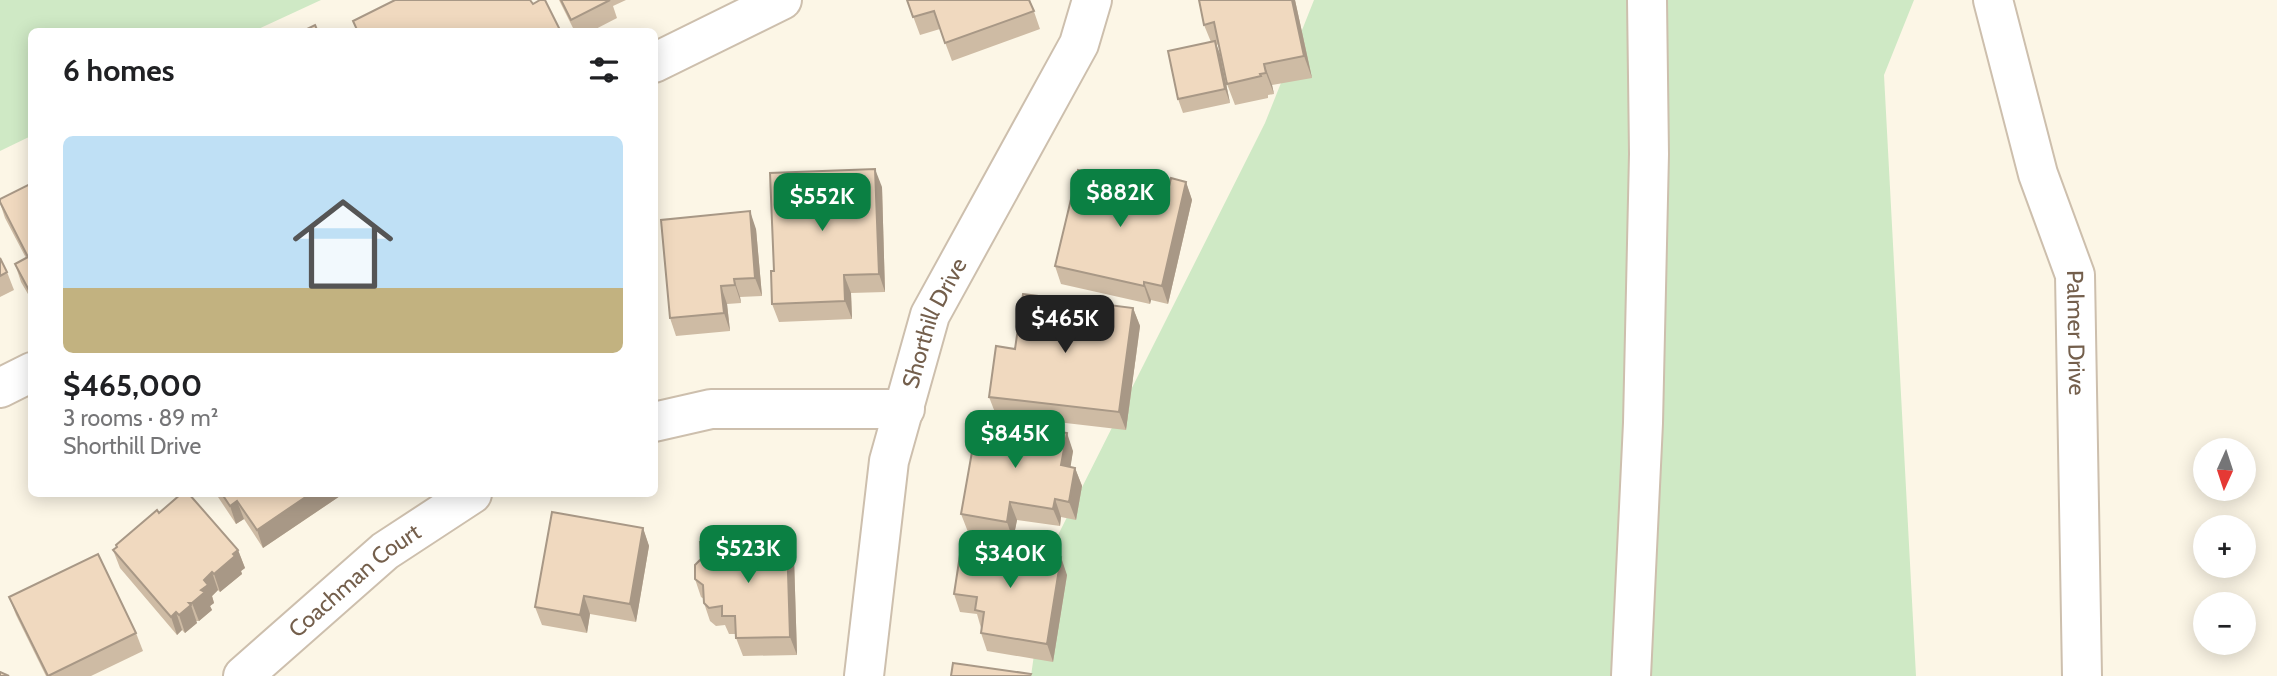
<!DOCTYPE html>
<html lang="en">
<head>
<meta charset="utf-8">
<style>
  body { margin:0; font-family:Cabin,sans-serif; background:#f6f6f6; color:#202124; height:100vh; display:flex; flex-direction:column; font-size:26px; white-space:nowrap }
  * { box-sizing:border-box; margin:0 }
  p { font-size:23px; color:#757577 }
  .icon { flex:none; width:38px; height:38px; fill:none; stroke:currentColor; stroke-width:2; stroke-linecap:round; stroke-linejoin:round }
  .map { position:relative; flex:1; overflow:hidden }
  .sheet { position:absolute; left:28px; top:28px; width:630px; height:469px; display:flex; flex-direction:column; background:#fff; border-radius:10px; box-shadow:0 4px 18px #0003 }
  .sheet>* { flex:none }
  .needle { width:46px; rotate:183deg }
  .tools { position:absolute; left:2193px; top:438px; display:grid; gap:14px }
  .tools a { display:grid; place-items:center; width:63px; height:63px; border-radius:50%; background:#fff; box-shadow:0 4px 18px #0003; font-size:35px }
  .price { position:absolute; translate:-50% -60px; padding:0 16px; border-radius:14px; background:#0b8043; color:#fff; font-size:23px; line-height:46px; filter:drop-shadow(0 2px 4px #0008) }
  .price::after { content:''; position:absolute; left:50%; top:42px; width:21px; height:16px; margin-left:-10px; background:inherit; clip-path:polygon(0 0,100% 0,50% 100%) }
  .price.selected { background:#222; color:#fff }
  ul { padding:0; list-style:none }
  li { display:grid; align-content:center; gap:14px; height:371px; padding:0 35px }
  li span { display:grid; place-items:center; height:217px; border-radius:10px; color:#555 }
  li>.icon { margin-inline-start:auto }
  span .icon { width:126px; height:126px; fill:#fffc; stroke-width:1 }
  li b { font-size:30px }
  h2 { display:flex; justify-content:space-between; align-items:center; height:84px; padding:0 35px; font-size:30px }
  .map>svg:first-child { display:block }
  .green { fill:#cfe9c5 }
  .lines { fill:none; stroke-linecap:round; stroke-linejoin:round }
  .minor-casing { stroke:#cdbfad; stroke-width:42 }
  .minor { stroke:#fff; stroke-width:38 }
  .wall { fill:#cebba4 }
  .shaded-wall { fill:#a89886 }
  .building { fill:#f0d9bf; stroke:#a89886; stroke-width:2 }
  .labels { text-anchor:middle; stroke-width:5; stroke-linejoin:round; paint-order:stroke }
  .street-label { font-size:23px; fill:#745f4c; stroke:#fefaec }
</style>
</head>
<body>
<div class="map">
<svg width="2277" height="676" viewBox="0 0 2277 676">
  <rect width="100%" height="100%" fill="#fcf6e6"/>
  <g class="green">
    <polygon points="0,0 321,0 254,31 32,32 31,136 0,151"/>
    <polygon points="1314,0 1914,0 1884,75 1916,676 1031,676 1048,555 1265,123"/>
  </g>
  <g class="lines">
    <g class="minor-casing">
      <g id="minor">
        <path id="s1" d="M1993,0L2038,174L2075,275L2082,676"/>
        <polyline points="654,63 782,0"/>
        <polyline points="0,388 32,372"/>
        <polyline points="654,422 711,409 905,409"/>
        <path id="s2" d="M243,676L385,551L472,494"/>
        <path id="s3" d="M864,676L889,461L930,315L1079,44L1092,0"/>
        <polyline points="1631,676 1643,423 1649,154 1647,0"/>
      </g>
    </g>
    <use href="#minor" class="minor"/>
  </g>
  <g class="wall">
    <polygon points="559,0 626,0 613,6 617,18 590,32 575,32"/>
    <polygon points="907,0 1030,0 1040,29 952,61 940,29 920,35"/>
    <polygon points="1199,0 1295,0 1312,78 1272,85 1274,94 1268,95 1268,98 1235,105 1227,84 1219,44 1216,45 1220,54 1230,103 1183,113 1178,99 1211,42 1204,25"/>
    <polygon points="1186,182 1192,200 1168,304 1151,300 1150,304 1061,284 1055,266 1168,191"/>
    <polygon points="32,183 32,301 21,282 15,264 26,258 5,218 0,203"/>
    <polygon points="882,187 885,292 851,293 852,319 779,322 772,304 774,271"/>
    <polygon points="756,229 762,296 740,297 741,303 727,304 730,331 676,336 670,318"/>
    <polygon points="0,258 7,272 14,290 0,297"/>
    <polygon points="1133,308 1140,326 1126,430 996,415 989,397"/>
    <polygon points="1073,451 1070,467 1075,468 1082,486 1076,520 1061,517 1060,526 1017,520 1013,540 968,532 961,514"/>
    <polygon points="216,494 343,494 263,548 244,519 236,524"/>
    <polygon points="159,513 238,550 245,568 241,571 242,574 220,592 218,590 212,596 214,603 210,606 212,610 199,621 196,621 197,623 185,633 182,630 177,635 120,568 113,550 117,548 116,545"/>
    <polygon points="643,528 649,546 636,622 590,614 587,633 542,625 535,607"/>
    <polygon points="787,540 794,558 797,655 743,656 736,638 736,634 729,634 725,625 716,626 710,621 704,603 704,599 701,597 695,579"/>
    <polygon points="1067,575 1053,662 987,651 981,633 981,628 977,614 960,612 954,594"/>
    <polygon points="9,597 136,633 143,651 91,676 46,676 16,615"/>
  </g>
  <g class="shaded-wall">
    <polygon points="1292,0 1295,0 1312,78 1304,56"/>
    <polygon points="1215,41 1220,54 1230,103 1225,89"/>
    <polygon points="1264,64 1272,85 1274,94 1266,73"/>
    <polygon points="875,169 882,187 885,292 879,274"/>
    <polygon points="1186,182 1192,200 1168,304 1162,286"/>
    <polygon points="750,211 756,229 762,296 755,278"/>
    <polygon points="844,275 851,293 852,319 845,301"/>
    <polygon points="734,279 740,297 741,303 735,285"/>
    <polygon points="1144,282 1151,300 1150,304 1144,286"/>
    <polygon points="721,286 727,304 730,331 724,313"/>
    <polygon points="1133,308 1140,326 1126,430 1119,412"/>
    <polygon points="1067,433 1073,451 1068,483 1061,465"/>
    <polygon points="1075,468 1082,486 1076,520 1069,502"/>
    <polygon points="310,494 343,494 263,548 257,530"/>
    <polygon points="1055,499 1061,517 1060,526 1053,509"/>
    <polygon points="237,501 244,519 236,524 230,506"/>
    <polygon points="1010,502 1017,520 1013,540 1007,522"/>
    <polygon points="643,528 649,546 636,622 630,604"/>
    <polygon points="787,540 794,558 797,655 790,637"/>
    <polygon points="238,550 245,568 241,571 242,574 220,592 214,574"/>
    <polygon points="1061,557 1067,575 1053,662 1047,644"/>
    <polygon points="212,572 218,590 212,596 214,603 210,606 212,610 199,621 192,603 201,590 204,580"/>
    <polygon points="584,596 590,614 587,633 580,615"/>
    <polygon points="191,605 197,623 185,633 179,615"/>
    <polygon points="176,612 182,630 177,635 171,617"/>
  </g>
  <g class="building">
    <polygon points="395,0 530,0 533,4 540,0 545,0 561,32 507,32 506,30 504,32 358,32 353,21"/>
    <polygon points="561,0 610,0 571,20"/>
    <polygon points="907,0 1029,0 1034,11 945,43 934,11 913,17"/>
    <polygon points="1199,0 1292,0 1304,56 1264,64 1266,73 1260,74 1261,76 1227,84 1214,22 1204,25"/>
    <polygon points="315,25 318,32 301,32"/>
    <polygon points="1215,41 1225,89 1178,99 1168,51"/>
    <polygon points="875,169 879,274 844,275 845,301 772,304 771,271 774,271 770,173"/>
    <polygon points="1078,170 1168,191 1171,178 1186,182 1162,286 1144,282 1144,286 1055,266"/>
    <polygon points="32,183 32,296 15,264 28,257 0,202 0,199"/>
    <polygon points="750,211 755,278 734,279 735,285 721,286 724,313 670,318 661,220"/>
    <polygon points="0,258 7,272 0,276"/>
    <polygon points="1023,294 1133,308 1119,412 989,397 996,346 1015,349"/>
    <polygon points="978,418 1067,433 1061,465 1075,468 1069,502 1055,499 1053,509 1010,502 1007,522 961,514"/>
    <polygon points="181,494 189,494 238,550 233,554 235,556 214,574 212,572 204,580 208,585 201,590 205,592 192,603 189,603 191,605 179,615 176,612 171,617 113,550 117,547 116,545 157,510 159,513"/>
    <polygon points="222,494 310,494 257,530 237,501 230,506"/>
    <polygon points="552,512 643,528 630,604 584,596 580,615 535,607"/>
    <polygon points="787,540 790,637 736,638 735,616 722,616 722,606 709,608 704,603 703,585 695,579 695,565 701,559 700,542"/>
    <polygon points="962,542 1061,557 1047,644 981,633 984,612 975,610 977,597 954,594"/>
    <polygon points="98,554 136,633 48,676 9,597"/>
    <polygon points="953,663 1031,674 1030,676 951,676"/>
    <polygon points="0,672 9,676 0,676"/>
  </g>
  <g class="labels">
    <g class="street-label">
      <text dy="8" stroke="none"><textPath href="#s3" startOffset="362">Shorthill Drive</textPath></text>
      <text dy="8" stroke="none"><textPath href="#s1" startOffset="345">Palmer Drive</textPath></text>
      <text dy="8" stroke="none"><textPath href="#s2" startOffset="147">Coachman Court</textPath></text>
    </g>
  </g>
</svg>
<div class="tools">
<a><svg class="needle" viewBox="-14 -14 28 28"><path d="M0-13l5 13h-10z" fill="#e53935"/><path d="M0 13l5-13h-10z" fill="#757577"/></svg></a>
<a>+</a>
<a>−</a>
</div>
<b class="price" style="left:1120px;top:229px">$882K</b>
<b class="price" style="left:822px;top:233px">$552K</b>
<b class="price selected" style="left:1065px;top:355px">$465K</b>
<b class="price" style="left:1015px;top:470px">$845K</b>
<b class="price" style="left:748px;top:585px">$523K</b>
<b class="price" style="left:1010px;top:590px">$340K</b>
<section class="sheet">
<h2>6 homes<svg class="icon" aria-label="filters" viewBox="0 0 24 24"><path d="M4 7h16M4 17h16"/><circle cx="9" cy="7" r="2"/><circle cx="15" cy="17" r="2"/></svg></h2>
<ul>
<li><span style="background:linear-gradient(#bfe0f5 70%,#c2b280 0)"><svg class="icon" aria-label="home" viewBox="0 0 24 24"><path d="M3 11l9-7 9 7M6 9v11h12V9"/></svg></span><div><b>$465,000</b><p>3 rooms · 89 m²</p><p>Shorthill Drive</p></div></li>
</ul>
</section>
</div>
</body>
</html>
